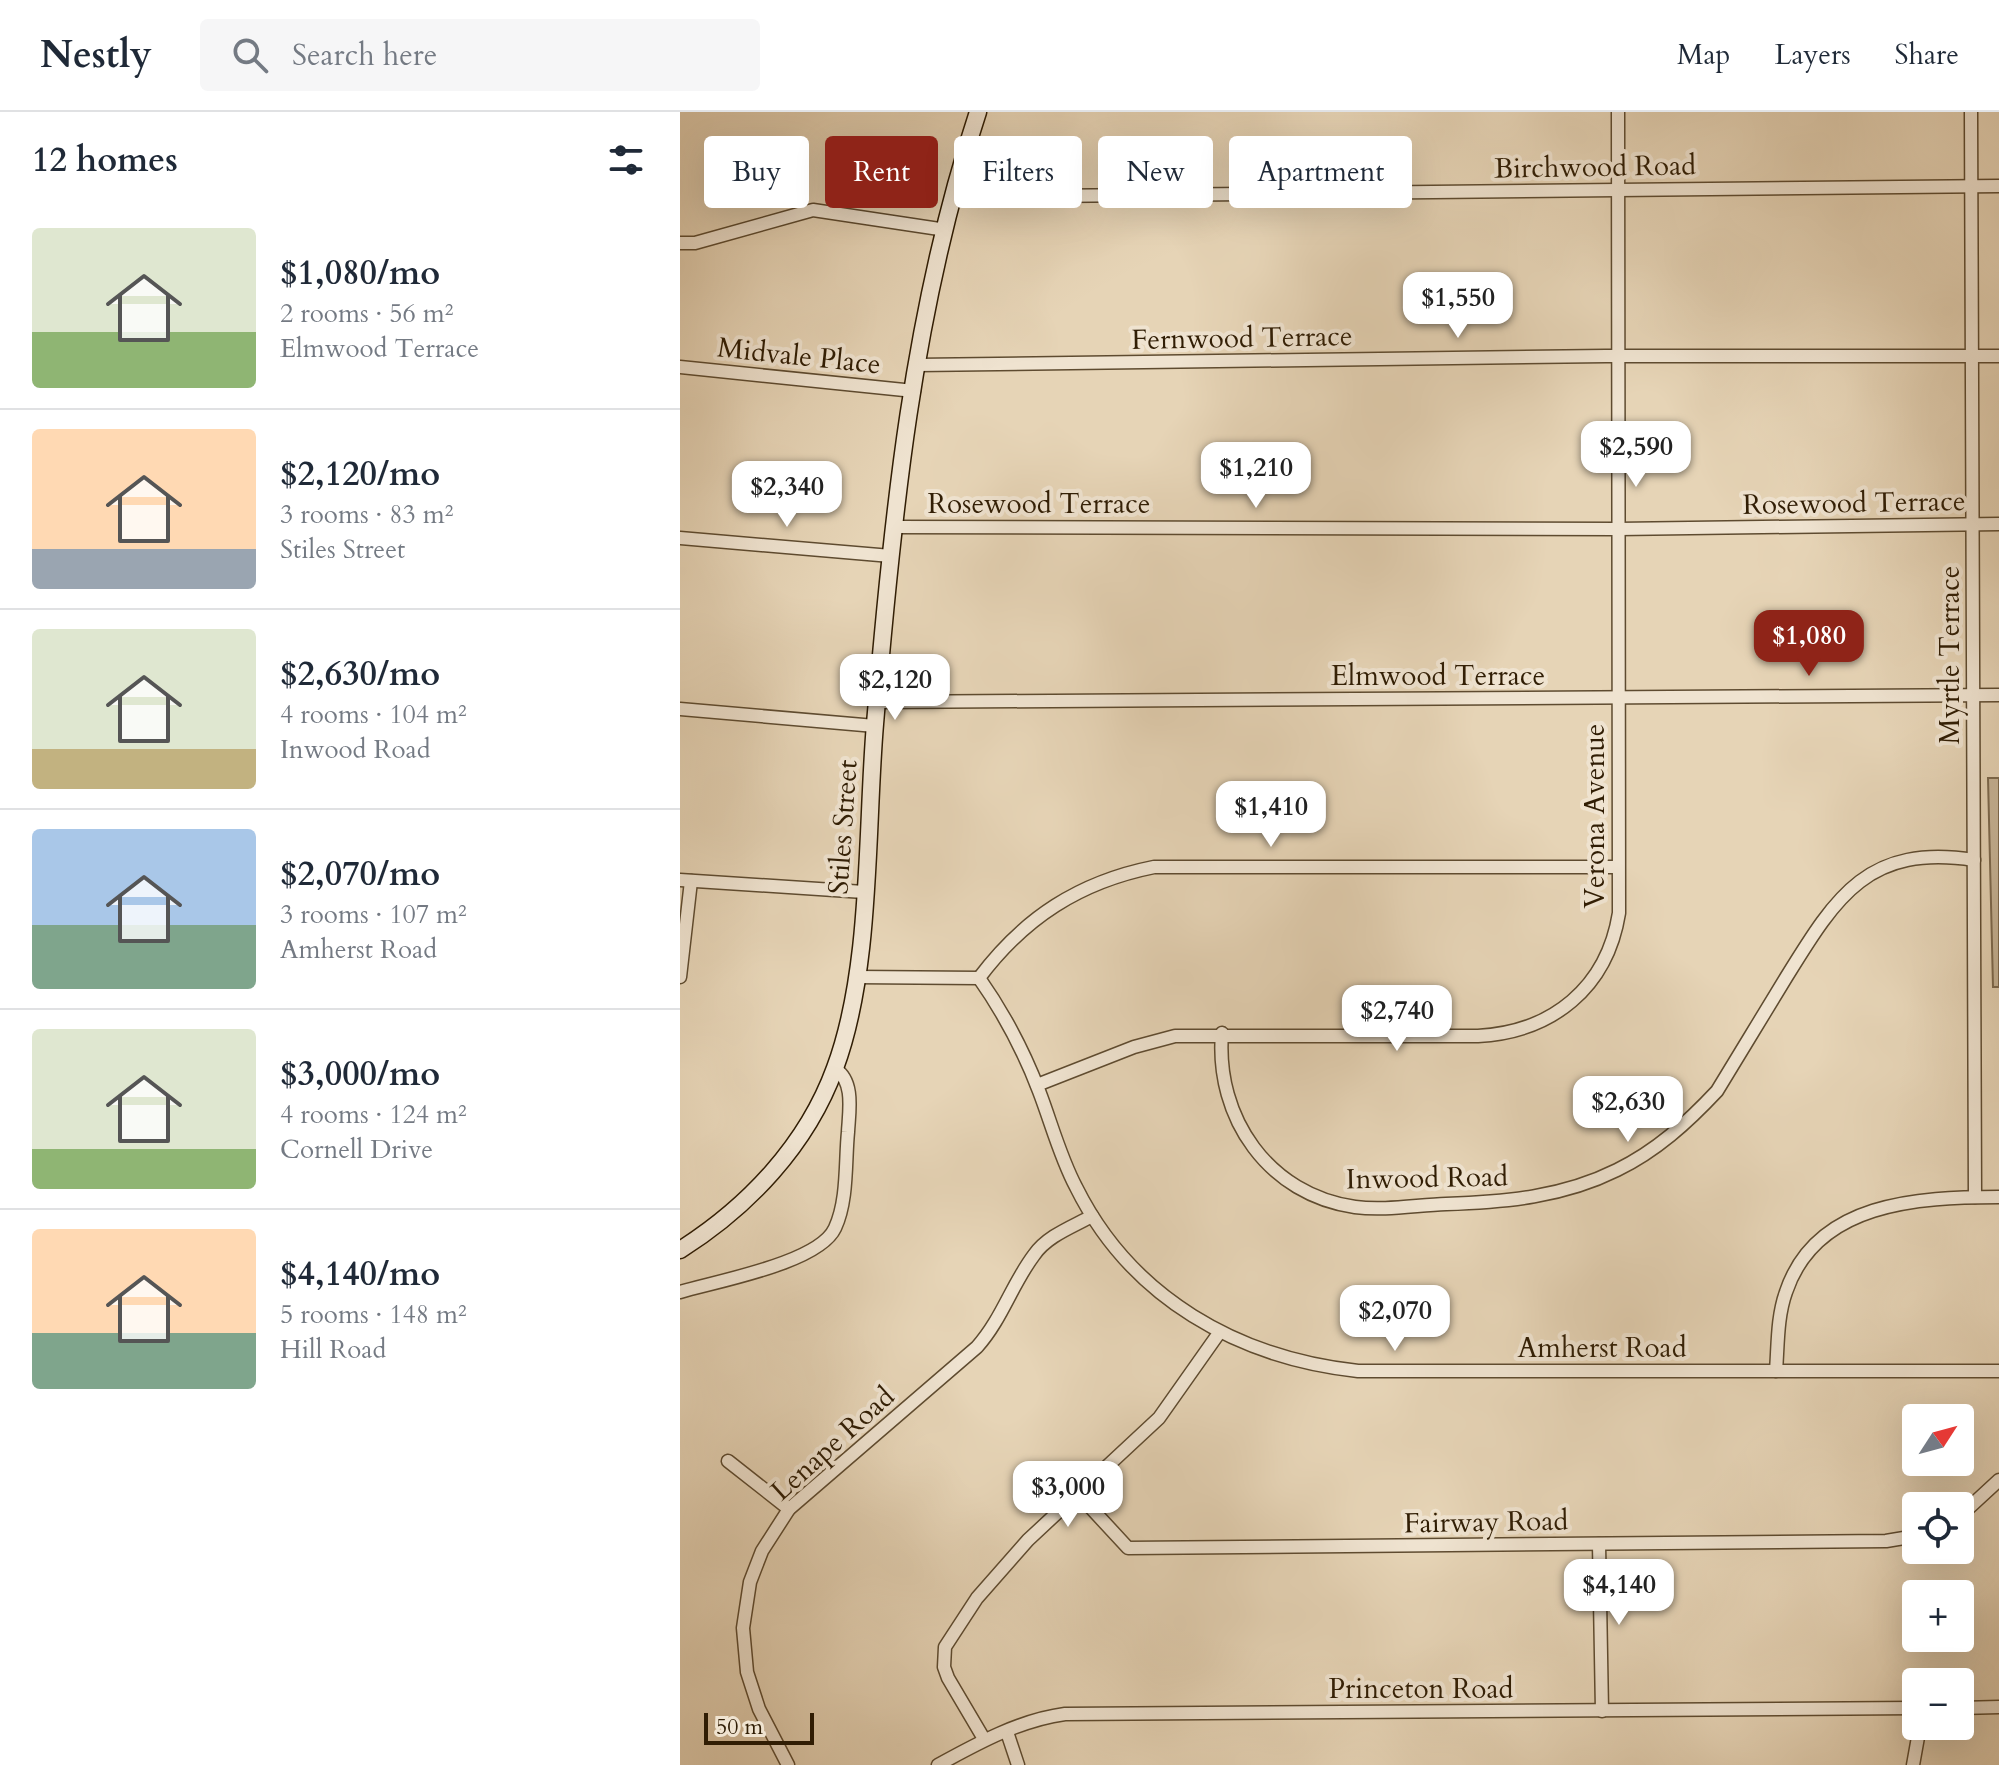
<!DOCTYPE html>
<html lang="en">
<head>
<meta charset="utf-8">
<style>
  body { margin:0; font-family:Cardo,serif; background:#f6f6f7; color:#1f2937; height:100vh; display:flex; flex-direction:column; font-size:30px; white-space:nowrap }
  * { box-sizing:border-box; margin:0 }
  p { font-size:26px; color:#747a83 }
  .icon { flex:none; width:44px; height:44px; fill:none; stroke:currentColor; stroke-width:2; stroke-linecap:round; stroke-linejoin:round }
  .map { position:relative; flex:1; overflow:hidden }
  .drawer { display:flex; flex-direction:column; background:#fff; width:680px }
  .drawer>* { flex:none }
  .guide { position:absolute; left:24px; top:24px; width:760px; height:72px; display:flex; gap:16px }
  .needle { width:52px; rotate:54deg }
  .fabs { position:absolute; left:1222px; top:1292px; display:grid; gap:16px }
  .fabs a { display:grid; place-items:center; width:72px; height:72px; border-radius:8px; background:#fff; box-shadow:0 8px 32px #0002; font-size:40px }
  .scale { position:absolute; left:24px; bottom:20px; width:110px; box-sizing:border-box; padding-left:8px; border:4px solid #301d04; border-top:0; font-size:22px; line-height:28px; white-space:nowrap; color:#301d04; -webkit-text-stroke:6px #efe3d0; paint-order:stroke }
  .price { position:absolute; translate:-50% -68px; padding:0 18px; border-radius:16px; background:#fff; color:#222; font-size:26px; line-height:52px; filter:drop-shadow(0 2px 4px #0008) }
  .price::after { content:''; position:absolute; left:50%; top:48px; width:24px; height:18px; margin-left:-12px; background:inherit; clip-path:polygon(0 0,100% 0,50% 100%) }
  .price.active { background:#8f2418; color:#fff }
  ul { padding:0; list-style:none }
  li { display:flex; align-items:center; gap:24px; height:200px; padding:0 32px }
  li+li { border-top:2px solid #e0e1e3 }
  li span { display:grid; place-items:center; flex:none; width:224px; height:160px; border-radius:8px; color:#555 }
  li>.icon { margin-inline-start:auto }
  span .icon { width:96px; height:96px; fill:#fffc; stroke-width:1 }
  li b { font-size:34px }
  h2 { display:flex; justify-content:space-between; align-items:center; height:96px; padding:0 32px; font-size:34px }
  .pill { padding:0 28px; border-radius:8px; background:#fff; box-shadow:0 8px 32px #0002; font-size:28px; line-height:72px }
  .pill.active { background:#8f2418; color:#fff }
  header { display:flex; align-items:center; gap:48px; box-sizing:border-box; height:112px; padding:0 40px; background:#fff; border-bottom:2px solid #e0e1e3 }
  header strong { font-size:38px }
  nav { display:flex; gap:44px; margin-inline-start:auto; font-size:28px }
  .search { width:560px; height:72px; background:#f6f6f7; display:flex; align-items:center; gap:20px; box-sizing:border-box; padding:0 28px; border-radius:8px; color:#747a83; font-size:30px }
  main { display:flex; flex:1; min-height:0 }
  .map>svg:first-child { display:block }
  .green { fill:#c7b598; stroke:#7c694e; stroke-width:2 }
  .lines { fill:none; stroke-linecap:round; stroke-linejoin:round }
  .street-casing { stroke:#5e4b30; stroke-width:15 }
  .secondary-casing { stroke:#301d04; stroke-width:19 }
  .street { stroke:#efe3d0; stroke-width:12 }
  .secondary { stroke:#efe3d0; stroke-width:16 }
  .labels { text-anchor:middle; stroke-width:8; stroke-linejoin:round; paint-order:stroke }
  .street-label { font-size:28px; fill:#301d04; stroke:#efe3d0 }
</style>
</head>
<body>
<header>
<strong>Nestly</strong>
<div class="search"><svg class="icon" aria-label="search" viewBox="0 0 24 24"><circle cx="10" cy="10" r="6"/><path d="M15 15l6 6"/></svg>Search here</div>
<nav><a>Map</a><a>Layers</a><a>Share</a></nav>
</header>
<main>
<section class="drawer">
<h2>12 homes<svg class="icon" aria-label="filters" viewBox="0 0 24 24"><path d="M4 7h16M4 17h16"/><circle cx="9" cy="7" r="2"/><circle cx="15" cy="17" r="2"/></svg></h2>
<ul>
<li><span style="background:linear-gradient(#dfe7d0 65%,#8fb573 0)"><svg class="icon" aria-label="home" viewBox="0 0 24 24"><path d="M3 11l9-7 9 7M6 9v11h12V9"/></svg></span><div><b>$1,080/mo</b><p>2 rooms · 56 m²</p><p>Elmwood Terrace</p></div></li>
<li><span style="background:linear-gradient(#ffd9b3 75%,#9aa5b1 0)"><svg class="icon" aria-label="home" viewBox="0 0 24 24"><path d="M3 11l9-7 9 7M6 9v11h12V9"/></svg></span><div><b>$2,120/mo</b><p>3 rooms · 83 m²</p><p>Stiles Street</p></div></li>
<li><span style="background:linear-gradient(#dfe7d0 75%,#c2b280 0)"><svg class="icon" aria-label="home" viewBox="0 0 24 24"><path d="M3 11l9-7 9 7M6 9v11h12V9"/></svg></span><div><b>$2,630/mo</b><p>4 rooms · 104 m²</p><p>Inwood Road</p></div></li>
<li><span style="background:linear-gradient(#a9c7e8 60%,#7fa58c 0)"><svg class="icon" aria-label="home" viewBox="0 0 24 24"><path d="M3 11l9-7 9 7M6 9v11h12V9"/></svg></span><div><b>$2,070/mo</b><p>3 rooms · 107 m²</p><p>Amherst Road</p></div></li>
<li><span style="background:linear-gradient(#dfe7d0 75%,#8fb573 0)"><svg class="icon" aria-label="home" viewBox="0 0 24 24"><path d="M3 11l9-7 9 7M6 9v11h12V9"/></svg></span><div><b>$3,000/mo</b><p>4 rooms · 124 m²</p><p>Cornell Drive</p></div></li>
<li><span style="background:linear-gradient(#ffd9b3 65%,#7fa58c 0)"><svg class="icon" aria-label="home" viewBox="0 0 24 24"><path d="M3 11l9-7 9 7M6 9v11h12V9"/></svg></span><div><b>$4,140/mo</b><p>5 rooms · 148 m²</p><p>Hill Road</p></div></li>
</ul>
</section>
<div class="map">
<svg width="1319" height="1653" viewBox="0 0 1319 1653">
  <rect width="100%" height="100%" fill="#e6d4b6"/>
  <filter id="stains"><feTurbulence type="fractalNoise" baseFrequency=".0025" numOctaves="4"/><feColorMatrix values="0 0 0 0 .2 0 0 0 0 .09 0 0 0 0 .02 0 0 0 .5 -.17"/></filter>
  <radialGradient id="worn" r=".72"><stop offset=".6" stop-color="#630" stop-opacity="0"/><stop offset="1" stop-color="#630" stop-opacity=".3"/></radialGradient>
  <polygon class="green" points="1308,666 1319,666 1319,875 1313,875"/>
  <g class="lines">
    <g class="street-casing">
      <g id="street">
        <polyline points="1291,0 1295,1085"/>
        <polyline points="272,85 1319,74"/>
        <polyline points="0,131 15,131 133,98 266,118"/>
        <polyline points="237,253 926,244 1319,244"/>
        <polyline points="0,255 234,279"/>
        <polyline points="214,415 938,417 1319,412"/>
        <polyline points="0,426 211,444"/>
        <polyline points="197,590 1319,583"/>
        <polyline points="0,597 195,614"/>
        <polyline points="0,768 184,780"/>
        <polyline points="0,865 11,769"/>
        <polyline points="176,865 299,866"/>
        <path d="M299,866C323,900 344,940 359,979C371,1010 380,1045 396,1075C451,1186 558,1246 678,1259H1319"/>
        <path d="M299,866C344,806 399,770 474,755H938"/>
        <path d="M542,921C535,1006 589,1083 675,1095C704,1099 737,1093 766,1092C826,1090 883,1085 937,1058C976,1039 1007,1011 1037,979C1060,941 1084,902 1107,864C1157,783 1189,732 1294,748"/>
        <path d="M357,973L454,935L495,924H798C872,920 927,876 939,801L938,0"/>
        <path d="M0,1180C37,1169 139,1151 155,1116C168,1088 165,1050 168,1020C169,1000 175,969 155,957"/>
        <path d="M1096,1259C1098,1233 1097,1205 1106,1180C1136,1090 1238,1085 1319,1085"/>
        <polyline points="48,1349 109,1397"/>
        <polyline points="399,1383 448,1436 1206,1429 1236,1424"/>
        <polyline points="1280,1404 1319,1368"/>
        <polyline points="919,1432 922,1599"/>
        <polyline points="1280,1596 1319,1595"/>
        <polyline points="327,1620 338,1653"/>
        <polyline points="304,1627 268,1566 264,1555 265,1535 297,1486 348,1428 479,1306 539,1221"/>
        <path d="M108,1653L79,1597L67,1560L63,1516L70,1470L82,1439L109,1397L297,1235C322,1207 332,1172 354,1143C367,1124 392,1115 412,1104"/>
        <path d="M258,1653C298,1631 340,1608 385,1602L1236,1596"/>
        <polyline points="1233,1653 1240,1614"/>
      </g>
    </g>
    <g class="secondary-casing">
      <path id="secondary" d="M0,1138C68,1095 127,1033 155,956C192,857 186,718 195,612C212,407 233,196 298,0"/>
    </g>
    <use href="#street" class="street"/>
    <use href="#secondary" class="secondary"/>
  </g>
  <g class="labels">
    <g class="street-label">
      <text transform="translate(915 54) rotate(-1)" y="10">Birchwood Road</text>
      <text transform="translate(562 225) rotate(-1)" y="10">Fernwood Terrace</text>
      <text transform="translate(119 243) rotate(6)" y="10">Midvale Place</text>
      <text transform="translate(1174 390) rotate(-1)" y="10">Rosewood Terrace</text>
      <text x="359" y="401">Rosewood Terrace</text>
      <text transform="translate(1269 543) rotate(-90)" y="10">Myrtle Terrace</text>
      <text x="758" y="573">Elmwood Terrace</text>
      <text transform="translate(914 704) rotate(-90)" y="10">Verona Avenue</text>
      <text transform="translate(162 715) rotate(-86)" y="10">Stiles Street</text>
      <text transform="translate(747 1065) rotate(-1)" y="10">Inwood Road</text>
      <text x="922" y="1245">Amherst Road</text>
      <text transform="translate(152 1331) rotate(-42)" y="10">Lenape Road</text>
      <text transform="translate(806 1409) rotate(-1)" y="10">Fairway Road</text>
      <text x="741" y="1586">Princeton Road</text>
    </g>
  </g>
  <rect width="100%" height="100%" filter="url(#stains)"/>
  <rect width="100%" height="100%" fill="url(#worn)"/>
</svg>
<div class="fabs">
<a><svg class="needle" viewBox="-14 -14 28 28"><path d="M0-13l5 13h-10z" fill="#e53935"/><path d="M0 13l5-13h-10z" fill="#747a83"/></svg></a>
<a><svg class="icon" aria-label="locate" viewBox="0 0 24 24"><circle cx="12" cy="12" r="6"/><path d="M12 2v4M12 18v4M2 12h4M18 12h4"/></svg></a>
<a>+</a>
<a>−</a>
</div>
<div class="scale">50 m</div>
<b class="price" style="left:778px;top:228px">$1,550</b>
<b class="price" style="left:956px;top:377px">$2,590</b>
<b class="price" style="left:576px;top:398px">$1,210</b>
<b class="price" style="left:107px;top:417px">$2,340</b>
<b class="price active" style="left:1129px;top:566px">$1,080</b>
<b class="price" style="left:215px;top:610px">$2,120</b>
<b class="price" style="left:591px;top:737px">$1,410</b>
<b class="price" style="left:717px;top:941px">$2,740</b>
<b class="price" style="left:948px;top:1032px">$2,630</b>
<b class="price" style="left:715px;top:1241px">$2,070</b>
<b class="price" style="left:388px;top:1417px">$3,000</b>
<b class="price" style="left:939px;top:1515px">$4,140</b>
<div class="guide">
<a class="pill">Buy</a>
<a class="pill active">Rent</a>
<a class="pill">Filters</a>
<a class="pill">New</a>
<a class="pill">Apartment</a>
</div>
</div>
</main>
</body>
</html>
